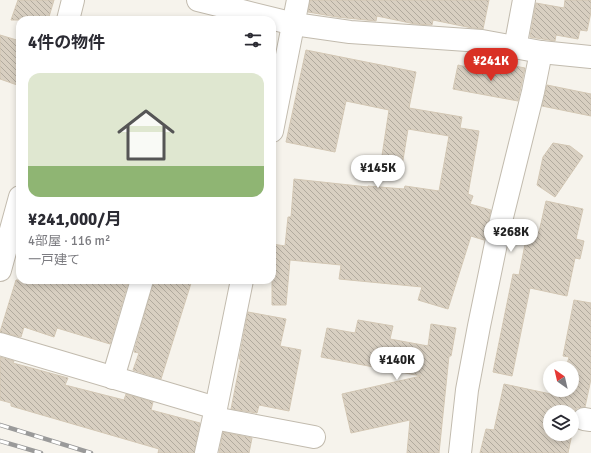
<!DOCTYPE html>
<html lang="ja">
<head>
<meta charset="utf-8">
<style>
  body { margin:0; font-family:Signika,"Noto Sans JP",sans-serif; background:#f7f7f7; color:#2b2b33; height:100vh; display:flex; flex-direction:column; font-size:15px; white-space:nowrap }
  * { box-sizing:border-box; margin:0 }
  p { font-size:13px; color:#7c7c81 }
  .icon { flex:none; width:22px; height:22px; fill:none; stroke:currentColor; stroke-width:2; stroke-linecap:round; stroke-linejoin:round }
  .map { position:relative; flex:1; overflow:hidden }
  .sheet { position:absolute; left:16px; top:16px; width:260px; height:268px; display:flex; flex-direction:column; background:#fff; border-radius:12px; box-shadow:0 2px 6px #0003 }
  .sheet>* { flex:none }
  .needle { width:26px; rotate:326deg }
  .controls { position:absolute; left:543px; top:361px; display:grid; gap:8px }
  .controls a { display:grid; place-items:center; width:36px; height:36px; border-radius:50%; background:#fff; box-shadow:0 2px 6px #0003; font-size:20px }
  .price { position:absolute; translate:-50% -34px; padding:0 9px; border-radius:14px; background:#fff; color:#222; font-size:13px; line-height:26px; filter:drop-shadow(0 1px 2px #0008) }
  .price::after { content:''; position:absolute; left:50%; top:24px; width:12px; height:9px; margin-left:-6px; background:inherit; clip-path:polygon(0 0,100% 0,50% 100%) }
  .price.current { background:#d93025; color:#fff }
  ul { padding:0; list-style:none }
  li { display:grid; align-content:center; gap:8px; height:212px; padding:0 12px }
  li span { display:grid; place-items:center; height:124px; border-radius:12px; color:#555 }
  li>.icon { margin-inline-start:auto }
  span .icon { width:72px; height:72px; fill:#fffc; stroke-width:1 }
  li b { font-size:17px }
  h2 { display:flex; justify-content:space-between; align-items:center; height:48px; padding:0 12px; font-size:17px }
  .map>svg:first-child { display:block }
  .building { fill:url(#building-back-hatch); stroke:#d3c7b4 }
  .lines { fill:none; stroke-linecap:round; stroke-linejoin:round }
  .minor-casing { stroke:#c2bbae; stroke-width:24 }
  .minor { stroke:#fff; stroke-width:22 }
  .rail-casing { stroke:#9a9a9a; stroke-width:4.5 }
  .rail { stroke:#fff; stroke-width:3; stroke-dasharray:9; stroke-linecap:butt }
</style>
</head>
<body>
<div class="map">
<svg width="591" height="453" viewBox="0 0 591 453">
  <defs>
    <pattern id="building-back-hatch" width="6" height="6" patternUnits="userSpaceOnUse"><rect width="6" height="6" fill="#d8cfc1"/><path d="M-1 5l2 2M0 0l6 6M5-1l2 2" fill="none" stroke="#b1aa9e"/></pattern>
  </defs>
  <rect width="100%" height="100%" fill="#f6f3ec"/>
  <g class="building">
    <polygon points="18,0 54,0 48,20 11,20"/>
    <polygon points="310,0 489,0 483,29 472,28 433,20 432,25 415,24 377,16 376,21 337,17 308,12"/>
    <polygon points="565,0 591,0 591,12 587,31 580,30 578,39 556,35 555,41 530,37 536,3 564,8"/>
    <polygon points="0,35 20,41 20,86 0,79"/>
    <polygon points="306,50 416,72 409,108 462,117 460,128 479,131 468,194 473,196 470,204 491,210 484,240 471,236 448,309 418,300 422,287 339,279 341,265 290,260 286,305 272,305 272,244 285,246 288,217 291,217 294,179 368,187 368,186 404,189 405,186 439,191 449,136 408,129 402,166 381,162 389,110 346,101 335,152 286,142"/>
    <polygon points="504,64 525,68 518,101 453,89 458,65 480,70 481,68 502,72"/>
    <polygon points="547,85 591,94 591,116 542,106"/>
    <polygon points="553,143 570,146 583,156 555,197 537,185 543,157"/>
    <polygon points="546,201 583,209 576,239 584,241 580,259 575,258 567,296 530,288 512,376 493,372 513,274 519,275 528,229 539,232"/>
    <polygon points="16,280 129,280 110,344 57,328 54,337 24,327 21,337 0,332"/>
    <polygon points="154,280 192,280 161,379 133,370 139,353 134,352"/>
    <polygon points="574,300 591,303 591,379 585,407 577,408 572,416 572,412 550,412 550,434 572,434 568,453 480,453 486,429 494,430 504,384 560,396 561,390 572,390 572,368 566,368 569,357 563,356"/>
    <polygon points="248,312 286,319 280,346 301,350 289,411 259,405 257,413 231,409 241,359 239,359"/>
    <polygon points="358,320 393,326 390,339 428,346 431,324 456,328 451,356 449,356 439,453 407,453 410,420 351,433 342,394 421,376 321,357 327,328 355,333"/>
    <polygon points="0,357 14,361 13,363 68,378 65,385 124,400 126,394 153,402 151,410 200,423 194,453 158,453 159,449 11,406 11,403 0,400"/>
    <polygon points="223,432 252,438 249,453 219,453"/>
  </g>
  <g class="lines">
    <g class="minor-casing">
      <g id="minor">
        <polyline points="198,0 294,24 350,32 482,41 541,52 591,57"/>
        <polyline points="68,20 73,0"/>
        <polyline points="515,48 524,0"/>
        <polyline points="272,131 298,0"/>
        <polyline points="0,270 20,197"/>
        <polyline points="0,344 216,408"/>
        <polyline points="113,378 142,280"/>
        <polyline points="214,418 314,437"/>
        <polyline points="584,419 591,420"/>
        <polyline points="206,453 216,408 242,280"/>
        <polyline points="460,453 467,390 479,326 499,229 533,92 541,52"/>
      </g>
    </g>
    <use href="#minor" class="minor"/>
    <g class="rail-casing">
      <g id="rail">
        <polyline points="0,425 91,453"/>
        <polyline points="0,441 41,453"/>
      </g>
    </g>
    <use href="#rail" class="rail"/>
  </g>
</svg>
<div class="controls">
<a><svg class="needle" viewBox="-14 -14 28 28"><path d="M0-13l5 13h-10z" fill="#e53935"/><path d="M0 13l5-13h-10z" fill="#7c7c81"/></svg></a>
<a><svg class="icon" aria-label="layers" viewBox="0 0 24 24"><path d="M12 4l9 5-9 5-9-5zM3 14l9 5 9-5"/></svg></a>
</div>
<b class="price current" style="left:491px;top:82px">¥241K</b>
<b class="price" style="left:378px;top:189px">¥145K</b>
<b class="price" style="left:511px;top:253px">¥268K</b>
<b class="price" style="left:397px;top:381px">¥140K</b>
<section class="sheet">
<h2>4件の物件<svg class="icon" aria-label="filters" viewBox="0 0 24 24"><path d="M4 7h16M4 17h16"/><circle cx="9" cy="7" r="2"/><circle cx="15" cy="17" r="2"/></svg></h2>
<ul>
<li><span style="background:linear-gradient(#dfe7d0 75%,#8fb573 0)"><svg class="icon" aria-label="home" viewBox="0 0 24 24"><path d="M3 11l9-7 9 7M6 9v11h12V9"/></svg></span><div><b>¥241,000/月</b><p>4部屋 · 116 m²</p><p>一戸建て</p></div></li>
</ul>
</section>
</div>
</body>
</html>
